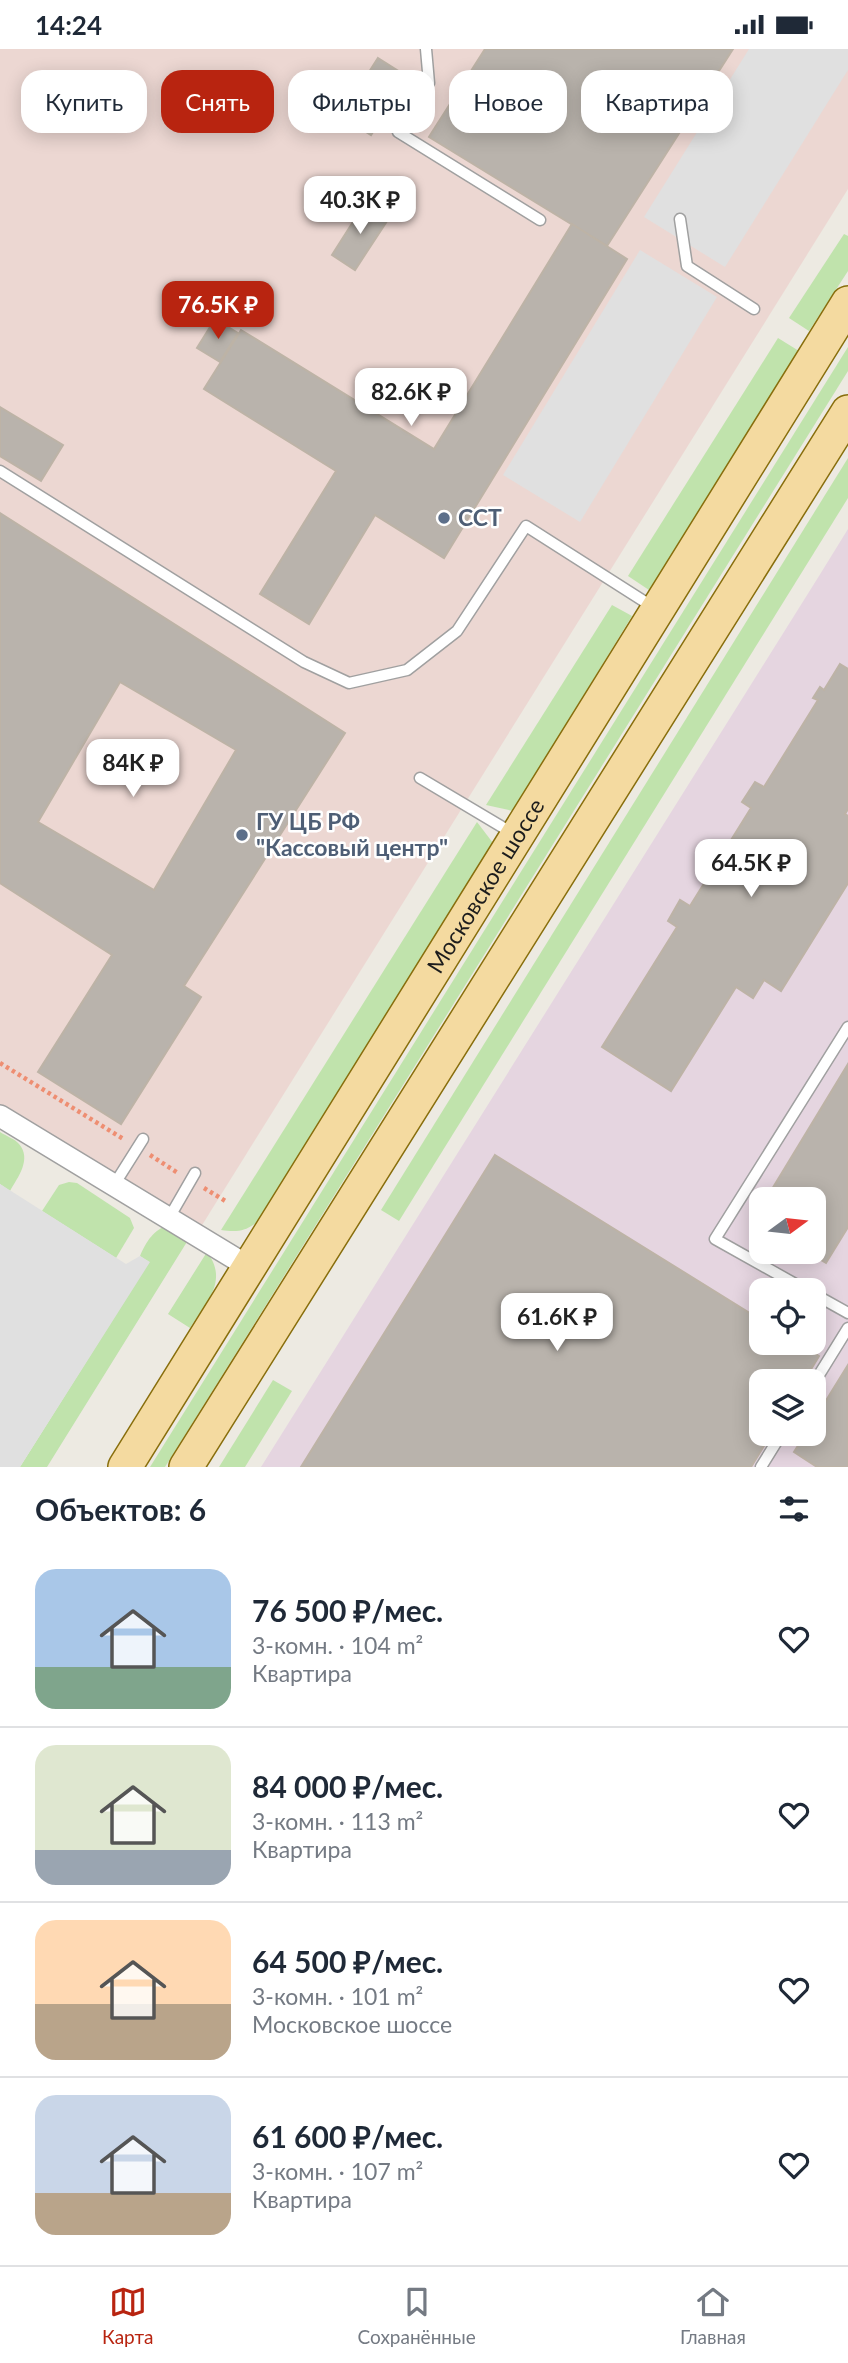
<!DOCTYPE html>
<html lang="ru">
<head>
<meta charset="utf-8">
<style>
  body { margin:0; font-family:Lato,sans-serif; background:#f2f2f3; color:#1f2937; height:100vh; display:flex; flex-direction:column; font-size:26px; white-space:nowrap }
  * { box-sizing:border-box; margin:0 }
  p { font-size:23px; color:#747a83 }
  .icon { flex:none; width:38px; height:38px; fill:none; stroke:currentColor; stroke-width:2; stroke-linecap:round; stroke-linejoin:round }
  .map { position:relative; height:1418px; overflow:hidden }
  .panel { display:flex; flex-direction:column; background:#fff; flex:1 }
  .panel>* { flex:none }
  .top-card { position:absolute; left:21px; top:21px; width:807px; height:63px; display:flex; gap:14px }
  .needle { width:46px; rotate:75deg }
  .tools { position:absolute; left:749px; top:1138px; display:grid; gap:14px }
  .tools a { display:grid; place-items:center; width:77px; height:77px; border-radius:14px; background:#fff; box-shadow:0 4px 18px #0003; font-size:35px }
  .price { position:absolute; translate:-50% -60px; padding:0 16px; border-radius:14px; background:#fff; color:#222; font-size:23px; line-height:46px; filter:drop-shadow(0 2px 4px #0008) }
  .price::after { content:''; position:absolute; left:50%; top:42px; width:21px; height:16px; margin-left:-10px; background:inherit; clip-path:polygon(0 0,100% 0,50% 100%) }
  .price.on { background:#b82410; color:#fff }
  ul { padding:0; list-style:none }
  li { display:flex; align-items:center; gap:21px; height:175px; padding:0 35px }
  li+li { border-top:2px solid #e0e1e3 }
  li span { display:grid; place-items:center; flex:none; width:196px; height:140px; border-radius:21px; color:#555 }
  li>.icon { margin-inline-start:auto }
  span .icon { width:84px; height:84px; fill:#fffc; stroke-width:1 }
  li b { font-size:30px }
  h2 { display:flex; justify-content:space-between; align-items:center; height:84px; padding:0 35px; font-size:30px }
  .tag { padding:0 24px; border-radius:21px; background:#fff; box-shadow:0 4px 18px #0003; font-size:24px; line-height:63px }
  .tag.on { background:#b82410; color:#fff }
  .status { display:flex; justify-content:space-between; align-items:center; height:49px; padding:0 35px; background:#fff; direction:ltr }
  .status svg { height:19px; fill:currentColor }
  .tabs { display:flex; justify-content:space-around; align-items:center; height:98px; border-top:2px solid #e0e1e3; background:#fff; font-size:19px; color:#747a83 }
  .tabs a { display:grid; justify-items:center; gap:4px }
  .tabs .on { color:#b82410 }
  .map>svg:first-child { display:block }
  .commercial { fill:#ecd7d2 }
  .industrial { fill:#e5d5e0; fill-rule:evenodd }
  .grass { fill:#c0e3ac }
  .parking { fill:#e0e0e0 }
  .building { fill:#b9b3ac; stroke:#bdb3a6; stroke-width:2; fill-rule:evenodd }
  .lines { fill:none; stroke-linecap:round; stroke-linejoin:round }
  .lane-casing { stroke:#a0a0a0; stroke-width:13 }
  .street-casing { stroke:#a0a0a0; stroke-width:24 }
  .primary-casing { stroke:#886e0c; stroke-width:36 }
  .path { stroke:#ee8e72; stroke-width:4.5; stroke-dasharray:3.5 3.5; stroke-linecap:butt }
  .lane { stroke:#fff; stroke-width:10 }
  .street { stroke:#fff; stroke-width:21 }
  .primary { stroke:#f4daa0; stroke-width:33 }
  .service-dot { fill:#5c6f8a; stroke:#fff; stroke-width:2.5 }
  .labels { text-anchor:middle; stroke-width:5; stroke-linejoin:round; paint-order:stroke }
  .service-label { font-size:23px; font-weight:bold; fill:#4e5e75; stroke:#fff; text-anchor:start }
  .street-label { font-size:23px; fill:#1c1c1c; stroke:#fff }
</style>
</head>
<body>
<div class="status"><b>14:24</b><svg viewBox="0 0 49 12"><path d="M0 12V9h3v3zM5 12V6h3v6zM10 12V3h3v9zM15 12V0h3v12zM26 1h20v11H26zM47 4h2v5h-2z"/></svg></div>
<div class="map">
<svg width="848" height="1418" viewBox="0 0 848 1418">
  <rect width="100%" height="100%" fill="#edeae2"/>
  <polygon class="commercial" points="0,0 848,0 848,140 199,1181 0,1059"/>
  <path class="industrial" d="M848,480V1418H261L819,527ZM761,1150H814V1202H761ZM761,1241H814V1293H761ZM761,1332H814V1384H761Z"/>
  <g class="grass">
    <polygon points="844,185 848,187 848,222 809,282 789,269"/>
    <polygon points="778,289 799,302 649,541 628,527"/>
    <polygon points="848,298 848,322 165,1418 150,1418"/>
    <polygon points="848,409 848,449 399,1172 381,1161"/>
    <polygon points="612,556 632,567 513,762 486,756"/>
    <path d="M477,773L493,794L256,1174C244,1183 235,1183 221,1181Z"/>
    <path d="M0,1083C6,1087 15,1090 19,1095C32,1110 18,1128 10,1142L0,1135Z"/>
    <polygon points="69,1133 77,1134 130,1169 134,1179 116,1209 42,1162 59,1136"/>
    <path d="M169,1175L190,1188L47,1418H20L149,1213L140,1207C147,1191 153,1182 169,1175Z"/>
    <path d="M207,1203C229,1232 206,1253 190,1279L168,1265Z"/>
    <polygon points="273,1331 292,1342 245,1418 219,1418"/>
  </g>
  <g class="parking">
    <polygon points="749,0 848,0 848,21 725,218 644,168"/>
    <polygon points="640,201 717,248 580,473 503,426"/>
    <polygon points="0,1135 126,1215 140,1207 150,1213 20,1418 0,1418"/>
  </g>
  <g class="building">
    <polygon points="485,0 733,0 607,197 429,88"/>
    <polygon points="378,9 408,28 371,86 341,67"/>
    <polygon points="365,154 389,169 355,221 332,206"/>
    <polygon points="572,175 627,210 444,509 375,466 309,575 260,545 336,422 204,340 241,281 434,400"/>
    <polygon points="215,270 238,284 220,313 197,299"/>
    <polygon points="0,358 63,396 41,432 0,407"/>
    <path d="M0,464L345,684L184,937L201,948L121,1075L38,1023L112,906L0,834ZM120,633L236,701L154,841L38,773Z"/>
    <polygon points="840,615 848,620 848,760 845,765 848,767 848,834 781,942 764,931 753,949 736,938 671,1042 602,998 677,878 668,872 680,851 690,857 751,759 742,753 755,733 764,738 818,651 813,649 820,638 824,641"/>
    <polygon points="848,1015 848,1178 826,1214 806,1202 814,1202 814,1150 766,1150"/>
    <polygon points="495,1106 761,1271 761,1293 796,1293 819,1307 804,1332 761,1332 761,1384 772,1384 751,1418 301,1418"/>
    <polygon points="848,1316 848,1418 817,1418 794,1403 806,1384 814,1384 814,1371"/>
  </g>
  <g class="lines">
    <g class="lane-casing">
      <g id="lane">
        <polyline points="426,0 429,34 398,83 540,171"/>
        <polyline points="680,170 687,217 754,260"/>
        <polyline points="0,422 304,613 349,634 407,621 457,582 526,477 653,558"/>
        <polyline points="420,729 514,785"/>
        <polyline points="114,1136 143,1090"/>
        <polyline points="169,1169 195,1124"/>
        <polyline points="806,1241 715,1190 848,978"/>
        <polyline points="814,1245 848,1264"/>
        <polyline points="814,1334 848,1279"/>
        <polyline points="761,1418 782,1384"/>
      </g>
    </g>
    <g class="street-casing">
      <polyline id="street" points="0,1067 249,1218"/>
    </g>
    <g class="primary-casing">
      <g id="primary">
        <path id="s1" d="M125,1418L848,254"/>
        <polyline points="186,1418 848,363"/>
      </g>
    </g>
    <g class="path">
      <polyline points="0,1014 125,1091"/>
      <polyline points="150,1106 178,1124"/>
      <polyline points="204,1139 227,1153"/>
    </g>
    <use href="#lane" class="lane"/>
    <use href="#street" class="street"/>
    <use href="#primary" class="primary"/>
  </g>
  <g class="service-dot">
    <circle cx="444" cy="469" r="7"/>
    <circle cx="242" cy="786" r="7"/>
  </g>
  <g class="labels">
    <g class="service-label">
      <text x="458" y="477">ССТ</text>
      <text x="256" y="781">ГУ ЦБ РФ<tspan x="256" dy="26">"Кассовый центр"</tspan></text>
    </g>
    <g class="street-label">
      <text dy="8" stroke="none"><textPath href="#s1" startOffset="684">Московское шоссе</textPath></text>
    </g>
  </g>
</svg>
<div class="tools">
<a><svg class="needle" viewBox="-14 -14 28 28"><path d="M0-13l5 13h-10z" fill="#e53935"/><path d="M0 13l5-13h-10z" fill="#747a83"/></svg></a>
<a><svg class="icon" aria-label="locate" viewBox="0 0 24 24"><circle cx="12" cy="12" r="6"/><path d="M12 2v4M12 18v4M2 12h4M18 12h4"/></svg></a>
<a><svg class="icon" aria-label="layers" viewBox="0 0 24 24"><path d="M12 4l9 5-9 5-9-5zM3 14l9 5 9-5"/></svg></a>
</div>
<b class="price" style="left:360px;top:187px">40.3K ₽</b>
<b class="price on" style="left:218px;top:292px">76.5K ₽</b>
<b class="price" style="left:411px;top:379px">82.6K ₽</b>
<b class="price" style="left:133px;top:750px">84K ₽</b>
<b class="price" style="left:751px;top:850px">64.5K ₽</b>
<b class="price" style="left:557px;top:1304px">61.6K ₽</b>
<div class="top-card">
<a class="tag">Купить</a>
<a class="tag on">Снять</a>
<a class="tag">Фильтры</a>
<a class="tag">Новое</a>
<a class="tag">Квартира</a>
</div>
</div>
<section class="panel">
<h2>Объектов: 6<svg class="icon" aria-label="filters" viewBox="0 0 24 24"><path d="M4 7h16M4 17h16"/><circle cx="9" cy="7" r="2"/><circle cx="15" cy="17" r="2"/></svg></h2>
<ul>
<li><span style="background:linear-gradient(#a9c7e8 70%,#7fa58c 0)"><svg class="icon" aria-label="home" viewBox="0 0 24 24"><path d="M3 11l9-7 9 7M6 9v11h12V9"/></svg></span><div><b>76 500 ₽/мес.</b><p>3-комн. · 104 m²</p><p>Квартира</p></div><svg class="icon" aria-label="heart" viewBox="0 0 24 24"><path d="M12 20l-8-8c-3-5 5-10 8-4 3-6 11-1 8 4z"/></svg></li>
<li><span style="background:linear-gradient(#dfe7d0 75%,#9aa5b1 0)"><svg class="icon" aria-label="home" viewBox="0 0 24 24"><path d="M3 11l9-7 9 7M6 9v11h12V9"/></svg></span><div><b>84 000 ₽/мес.</b><p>3-комн. · 113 m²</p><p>Квартира</p></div><svg class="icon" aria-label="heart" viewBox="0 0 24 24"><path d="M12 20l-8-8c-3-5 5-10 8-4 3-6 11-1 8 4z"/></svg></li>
<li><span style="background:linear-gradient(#ffd9b3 60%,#b9a48a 0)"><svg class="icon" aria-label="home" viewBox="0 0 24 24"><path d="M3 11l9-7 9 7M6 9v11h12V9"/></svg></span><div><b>64 500 ₽/мес.</b><p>3-комн. · 101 m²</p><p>Московское шоссе</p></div><svg class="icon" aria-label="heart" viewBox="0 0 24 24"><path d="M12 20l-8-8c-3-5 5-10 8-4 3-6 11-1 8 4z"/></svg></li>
<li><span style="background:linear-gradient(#c9d6e8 70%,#b9a48a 0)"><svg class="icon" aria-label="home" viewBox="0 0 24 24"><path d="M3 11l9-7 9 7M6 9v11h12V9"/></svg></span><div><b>61 600 ₽/мес.</b><p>3-комн. · 107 m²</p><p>Квартира</p></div><svg class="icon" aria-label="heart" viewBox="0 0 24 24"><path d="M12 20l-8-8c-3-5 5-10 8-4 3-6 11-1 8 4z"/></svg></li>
</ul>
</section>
<nav class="tabs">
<a class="on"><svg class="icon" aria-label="map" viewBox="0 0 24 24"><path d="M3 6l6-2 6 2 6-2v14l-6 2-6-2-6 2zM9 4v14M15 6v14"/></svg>Карта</a>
<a><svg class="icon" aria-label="saved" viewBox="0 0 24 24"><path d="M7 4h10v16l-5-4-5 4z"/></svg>Сохранённые</a>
<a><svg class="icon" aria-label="home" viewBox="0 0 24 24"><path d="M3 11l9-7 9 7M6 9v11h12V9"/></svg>Главная</a>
</nav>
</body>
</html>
